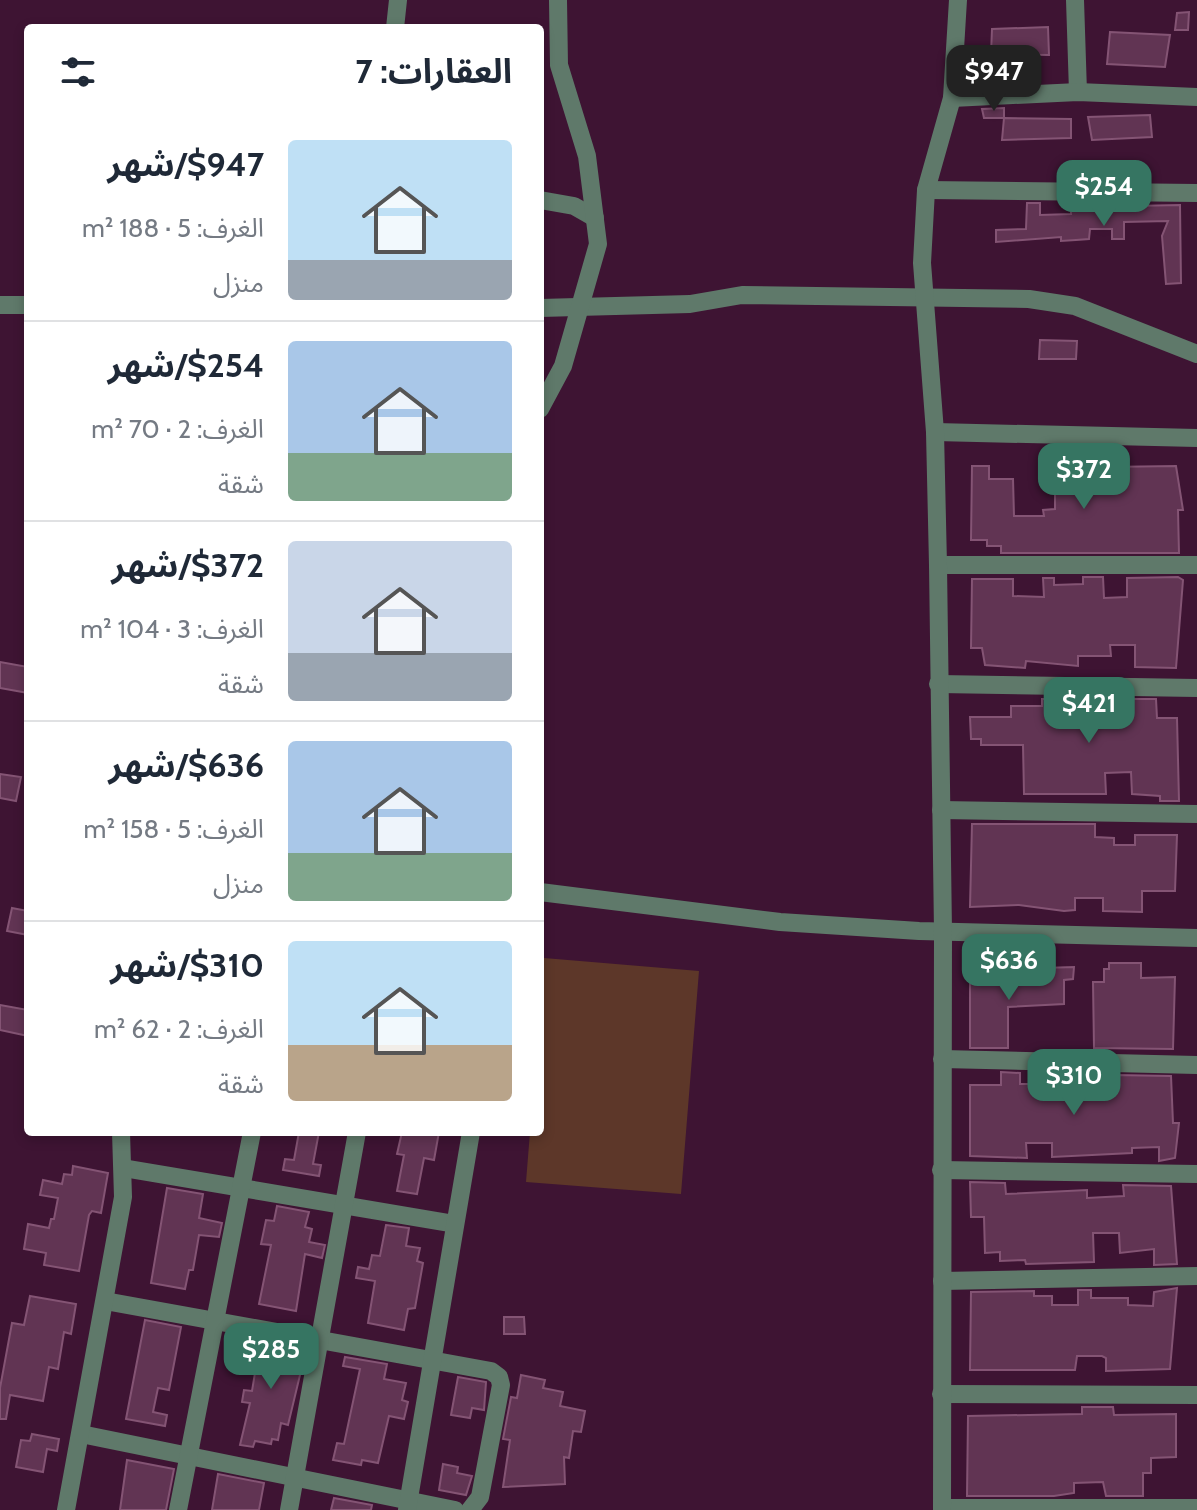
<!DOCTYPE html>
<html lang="ar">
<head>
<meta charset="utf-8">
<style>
  body { margin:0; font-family:Cabin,"Noto Sans Arabic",sans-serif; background:#f2f2f3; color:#1f2937; direction:rtl; height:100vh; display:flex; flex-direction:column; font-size:30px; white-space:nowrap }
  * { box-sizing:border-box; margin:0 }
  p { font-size:26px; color:#747a83 }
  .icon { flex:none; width:44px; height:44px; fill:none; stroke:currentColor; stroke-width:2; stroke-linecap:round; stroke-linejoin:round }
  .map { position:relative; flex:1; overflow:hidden; direction:ltr }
  .drawer { position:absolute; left:24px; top:24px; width:520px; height:1112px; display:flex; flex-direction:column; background:#fff; border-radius:8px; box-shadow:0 4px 12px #0003; direction:rtl }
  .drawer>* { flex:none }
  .price { position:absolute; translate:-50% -68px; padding:0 18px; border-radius:16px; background:#367562; color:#fff; font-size:26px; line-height:52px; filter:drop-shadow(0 2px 4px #0008) }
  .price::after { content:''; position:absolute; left:50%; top:48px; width:24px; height:18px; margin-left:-12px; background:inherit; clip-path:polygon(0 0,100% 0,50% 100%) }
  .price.active { background:#222; color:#fff }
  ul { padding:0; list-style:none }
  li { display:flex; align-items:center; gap:24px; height:200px; padding:0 32px }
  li+li { border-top:2px solid #e0e1e3 }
  li span { display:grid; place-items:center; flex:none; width:224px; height:160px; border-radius:8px; color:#555 }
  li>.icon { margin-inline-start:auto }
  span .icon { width:96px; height:96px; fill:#fffc; stroke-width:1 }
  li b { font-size:34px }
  h2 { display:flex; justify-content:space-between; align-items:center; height:96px; padding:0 32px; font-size:34px }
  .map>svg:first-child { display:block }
  .green { fill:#5d3729 }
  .building { fill:#613453; stroke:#845474; stroke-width:2 }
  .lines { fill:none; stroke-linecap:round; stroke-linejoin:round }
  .minor { stroke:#5f796a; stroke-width:18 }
</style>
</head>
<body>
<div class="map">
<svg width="1197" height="1510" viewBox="0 0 1197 1510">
  <rect width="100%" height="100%" fill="#3e1433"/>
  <polygon class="green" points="544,958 699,971 681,1194 526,1182 530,1132 540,1132 540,1010"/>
  <g class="building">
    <polygon points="1189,12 1188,30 1175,30 1177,13"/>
    <polygon points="1048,27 1049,55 991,54 992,29"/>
    <polygon points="1110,32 1170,35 1165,67 1107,64"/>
    <polygon points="1004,108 1004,118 984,118 982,109"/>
    <polygon points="1150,115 1152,137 1092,140 1088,117"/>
    <polygon points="1004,118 1071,119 1071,138 1002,140"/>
    <polygon points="1027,203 1040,203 1040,215 1071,214 1071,204 1082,204 1082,207 1180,205 1181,283 1166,284 1162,236 1168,221 1124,222 1124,239 1112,239 1112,229 1090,229 1089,239 1076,240 1061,241 1061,237 996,242 996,230 1026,229"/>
    <polygon points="1040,340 1077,341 1076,359 1039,359"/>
    <polygon points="1086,452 1105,452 1105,467 1176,466 1183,510 1178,510 1179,553 1001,553 1001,546 987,546 987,540 971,540 972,466 989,466 989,479 1013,479 1014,516 1044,516 1043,510 1055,509 1055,466 1086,465"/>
    <polygon points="1083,577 1103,577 1104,598 1127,597 1127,578 1178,577 1183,580 1176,668 1135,667 1135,645 1110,645 1111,656 1078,656 1078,666 1026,661 1025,668 985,665 982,648 971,648 972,579 1013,579 1013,596 1044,597 1043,578 1054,578 1054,585 1083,584"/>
    <polygon points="0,662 28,667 28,693 0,688"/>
    <polygon points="1042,699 1156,699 1157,718 1177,718 1179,801 1160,801 1160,796 1132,794 1131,772 1105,773 1106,794 1024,794 1023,745 981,745 981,739 971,739 970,717 1011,717 1011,706 1042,706"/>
    <polygon points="0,774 21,777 16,801 0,798"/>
    <polygon points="972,824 1095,824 1095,837 1114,838 1114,845 1135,845 1135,835 1177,835 1175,891 1142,891 1142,912 1103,911 1103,898 1075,898 1075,910 1064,911 1019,905 970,907"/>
    <polygon points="12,908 28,911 28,935 7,931"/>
    <polygon points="1109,963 1141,963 1141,978 1175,977 1173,1049 1094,1048 1093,982 1104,982 1104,969 1109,969"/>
    <polygon points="1074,967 1073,979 1064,980 1064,1004 1008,1007 1008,1048 970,1048 970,972 1009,973 1009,982 1042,981 1042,968"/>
    <polygon points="0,1005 28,1010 28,1036 0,1030"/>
    <polygon points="1001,1072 1020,1073 1020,1084 1096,1084 1096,1076 1115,1075 1171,1076 1173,1123 1179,1123 1175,1158 1159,1161 1159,1147 1132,1148 1132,1153 1052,1157 1052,1143 1026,1143 1027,1158 970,1156 970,1085 1001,1085"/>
    <polygon points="299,1132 319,1132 313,1164 321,1165 319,1176 283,1170 285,1159 294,1160"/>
    <polygon points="402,1132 439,1132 434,1160 424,1158 417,1194 397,1191 404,1155 397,1154"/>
    <polygon points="73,1166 108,1173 101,1213 92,1211 89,1215 79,1271 44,1265 46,1253 24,1249 28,1224 49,1228 51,1219 54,1219 58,1198 40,1195 43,1180 62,1184 64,1174 72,1175"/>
    <polygon points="970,1182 1005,1183 1006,1194 1087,1190 1087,1198 1124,1196 1123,1185 1171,1186 1177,1264 1154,1265 1154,1249 1120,1253 1119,1233 1093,1233 1094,1262 1026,1264 1025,1260 1000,1261 1000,1252 985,1253 984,1217 971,1217"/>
    <polygon points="167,1188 203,1194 199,1218 222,1223 219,1237 199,1235 193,1270 189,1270 185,1289 151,1283"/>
    <polygon points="277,1206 309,1212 305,1227 312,1229 309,1242 325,1245 322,1258 305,1254 296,1311 259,1304 271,1245 261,1244 266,1220 274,1221"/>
    <polygon points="386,1225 409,1228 406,1246 420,1248 417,1261 423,1263 415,1308 408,1309 404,1330 368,1323 375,1281 356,1278 358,1267 369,1269 372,1255 380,1256"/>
    <polygon points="1177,1288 1170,1369 1106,1371 1106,1358 1102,1356 1077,1356 1075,1370 970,1370 971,1292 1034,1291 1034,1296 1052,1296 1052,1305 1078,1305 1078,1290 1091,1290 1091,1298 1128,1298 1128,1305 1153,1306 1154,1292"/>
    <polygon points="30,1296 76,1304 71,1334 64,1332 58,1369 49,1367 43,1401 10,1395 6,1419 0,1419 0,1388 12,1323 24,1325"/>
    <polygon points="504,1317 524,1317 525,1334 504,1334"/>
    <polygon points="145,1320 181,1327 169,1390 158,1388 153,1412 167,1415 165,1426 126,1419"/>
    <polygon points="254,1340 306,1350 288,1425 281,1423 278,1440 272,1439 271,1444 255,1441 253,1447 240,1445 250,1403 242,1402 244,1390 252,1391 256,1367 249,1365"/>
    <polygon points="345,1357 387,1364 384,1379 406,1383 402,1400 408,1402 404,1419 389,1416 378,1463 362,1460 361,1465 333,1460 337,1443 344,1444 360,1369 343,1366"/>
    <polygon points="521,1375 545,1380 543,1388 563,1392 560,1406 585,1411 581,1432 573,1431 569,1458 564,1457 565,1484 503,1487 510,1440 503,1439 511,1397 517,1398"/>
    <polygon points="458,1377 486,1382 484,1410 472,1408 470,1418 451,1415"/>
    <polygon points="1082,1407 1113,1407 1114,1415 1176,1414 1176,1457 1151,1458 1151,1473 1143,1473 1143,1496 1106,1496 1103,1482 1074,1483 1074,1493 1054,1496 967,1496 968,1416 1082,1414"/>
    <polygon points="32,1434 59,1439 57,1451 47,1449 43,1472 16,1467 21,1440 30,1441"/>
    <polygon points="127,1460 174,1469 166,1510 120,1510"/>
    <polygon points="443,1464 458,1467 457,1473 472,1476 466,1495 439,1490"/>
    <polygon points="218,1474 264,1483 259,1510 212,1510"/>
    <polygon points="334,1498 372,1505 371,1510 331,1510"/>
  </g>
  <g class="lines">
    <g class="minor">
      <polyline points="1075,0 1078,92"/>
      <polyline points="395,28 398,0"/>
      <polyline points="952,98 1078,92 1197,97"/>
      <polyline points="926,190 1197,193"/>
      <polyline points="540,200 574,206 595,218"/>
      <polyline points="0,305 28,305"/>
      <polyline points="540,308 690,304 742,295 1029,299 1075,306 1197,354"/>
      <polyline points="540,409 563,366 598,244 587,156 559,65 558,0"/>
      <polyline points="935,432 1197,438"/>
      <polyline points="938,565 1197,565"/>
      <polyline points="938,684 1197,688"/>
      <polyline points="941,810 1197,814"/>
      <polyline points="540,892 780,922 919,931 1197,938"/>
      <polyline points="942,1059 1197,1065"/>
      <polyline points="123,1168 455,1224"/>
      <polyline points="941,1170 1197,1174"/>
      <polyline points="942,1281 1197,1276"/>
      <polyline points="105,1301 491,1371 499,1377 501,1385 480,1497 470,1510"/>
      <polyline points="941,1394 1197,1395"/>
      <polyline points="81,1434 455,1510"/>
      <polyline points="942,1508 1197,1508"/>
      <polyline points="66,1510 123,1197 121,1132"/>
      <polyline points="178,1510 252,1132"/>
      <polyline points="289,1510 357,1132"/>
      <polyline points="407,1510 471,1132"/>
      <polyline points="942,1510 943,932 938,565 935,432 922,263 926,190 952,98 958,0"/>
    </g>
  </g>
</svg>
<b class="price active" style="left:994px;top:113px">$947</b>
<b class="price" style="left:1104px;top:228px">$254</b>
<b class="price" style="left:1084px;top:511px">$372</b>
<b class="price" style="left:1089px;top:745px">$421</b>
<b class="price" style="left:1009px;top:1002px">$636</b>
<b class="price" style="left:1074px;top:1117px">$310</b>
<b class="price" style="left:271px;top:1391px">$285</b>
<section class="drawer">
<h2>العقارات: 7<svg class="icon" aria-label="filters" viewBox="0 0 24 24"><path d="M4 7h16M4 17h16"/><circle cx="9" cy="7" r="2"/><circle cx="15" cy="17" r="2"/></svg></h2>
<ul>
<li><span style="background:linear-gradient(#bfe0f5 75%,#9aa5b1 0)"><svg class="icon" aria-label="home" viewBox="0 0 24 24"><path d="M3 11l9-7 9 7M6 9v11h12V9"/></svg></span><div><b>$947/شهر</b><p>الغرف: 5 · 188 m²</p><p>منزل</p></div></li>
<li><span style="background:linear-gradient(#a9c7e8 70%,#7fa58c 0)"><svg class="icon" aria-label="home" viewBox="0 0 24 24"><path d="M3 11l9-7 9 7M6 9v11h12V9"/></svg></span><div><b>$254/شهر</b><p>الغرف: 2 · 70 m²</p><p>شقة</p></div></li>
<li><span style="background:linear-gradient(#c9d6e8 70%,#9aa5b1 0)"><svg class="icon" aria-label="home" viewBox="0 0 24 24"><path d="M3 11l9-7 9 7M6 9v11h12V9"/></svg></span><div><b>$372/شهر</b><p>الغرف: 3 · 104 m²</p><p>شقة</p></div></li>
<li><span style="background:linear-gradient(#a9c7e8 70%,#7fa58c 0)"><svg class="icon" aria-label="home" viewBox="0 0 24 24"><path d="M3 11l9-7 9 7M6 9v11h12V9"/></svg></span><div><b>$636/شهر</b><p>الغرف: 5 · 158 m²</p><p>منزل</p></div></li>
<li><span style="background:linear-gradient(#bfe0f5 65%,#b9a48a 0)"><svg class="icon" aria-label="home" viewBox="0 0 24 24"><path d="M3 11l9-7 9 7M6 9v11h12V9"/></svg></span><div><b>$310/شهر</b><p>الغرف: 2 · 62 m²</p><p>شقة</p></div></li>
</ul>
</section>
</div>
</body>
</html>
